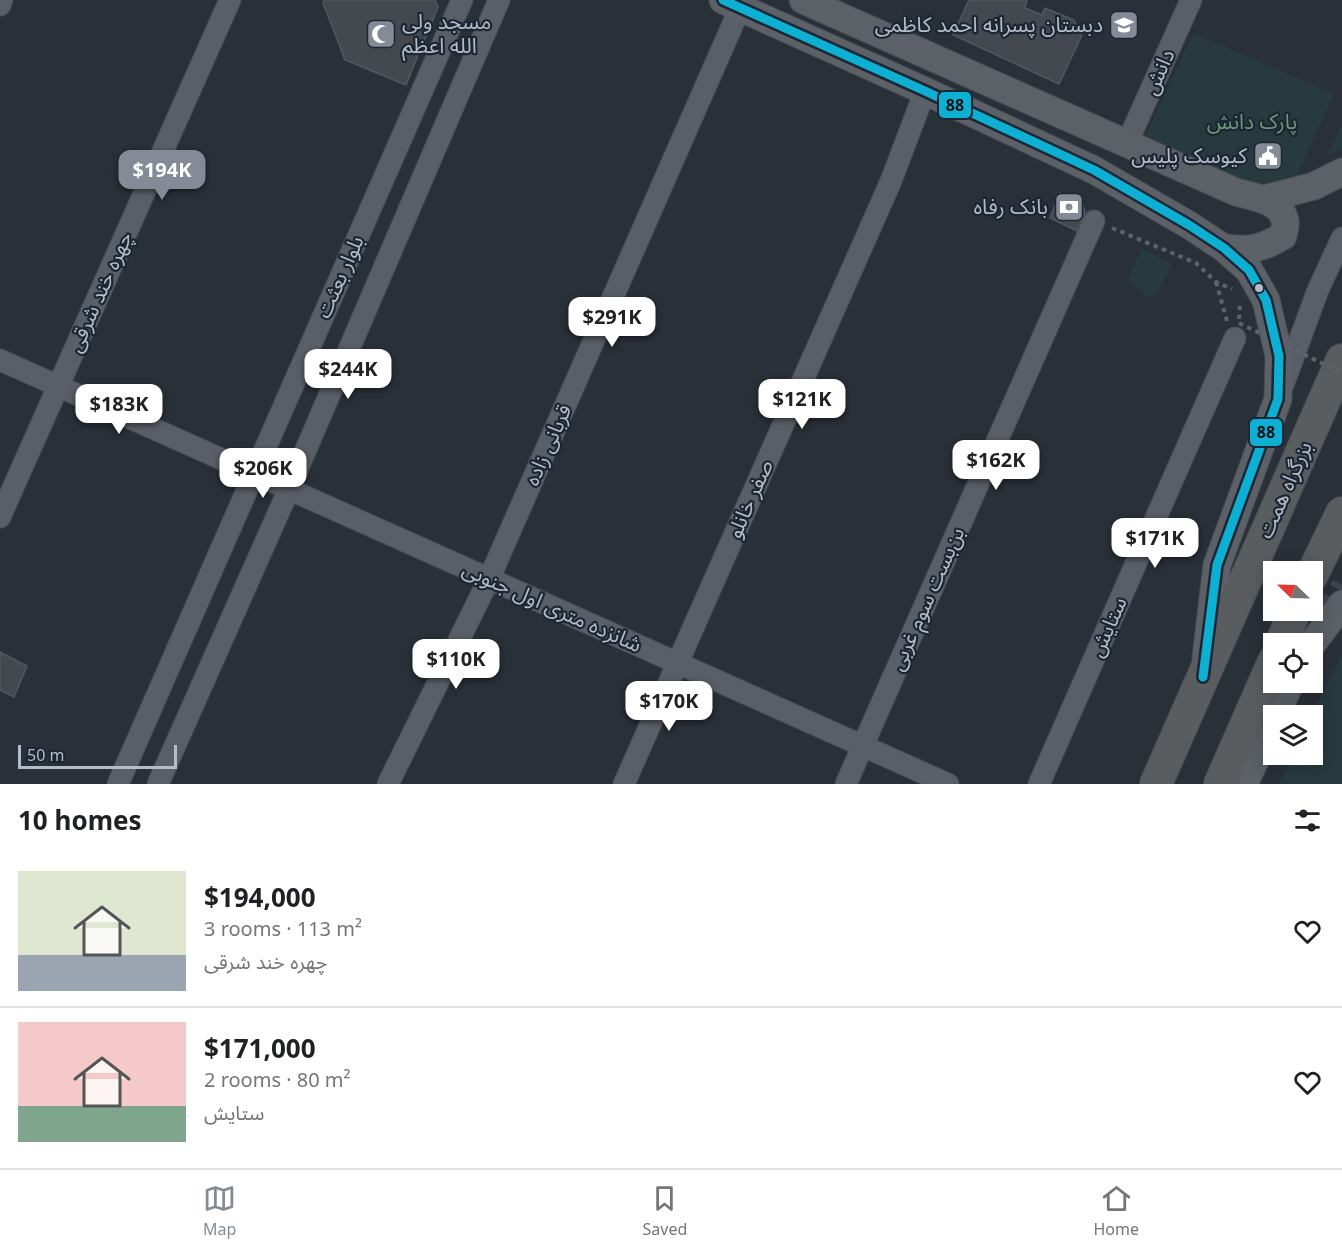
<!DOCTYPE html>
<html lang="en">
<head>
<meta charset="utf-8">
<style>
  body { margin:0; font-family:"Noto Sans","Noto Sans Arabic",sans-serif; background:#f6f6f6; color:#202124; height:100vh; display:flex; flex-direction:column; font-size:22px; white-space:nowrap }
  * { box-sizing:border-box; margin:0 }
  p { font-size:20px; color:#757577 }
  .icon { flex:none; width:33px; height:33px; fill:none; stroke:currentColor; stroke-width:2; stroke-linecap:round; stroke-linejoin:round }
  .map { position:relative; height:784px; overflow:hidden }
  .panel { display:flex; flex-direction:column; background:#fff; flex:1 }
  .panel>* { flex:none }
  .needle { width:39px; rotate:293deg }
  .fabs { position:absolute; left:1263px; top:561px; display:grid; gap:12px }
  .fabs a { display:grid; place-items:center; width:60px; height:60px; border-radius:0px; background:#fff; box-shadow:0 3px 15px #0003; font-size:30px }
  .scale { position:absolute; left:18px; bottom:15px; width:159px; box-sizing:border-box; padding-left:6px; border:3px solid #b4bcc9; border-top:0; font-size:16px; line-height:21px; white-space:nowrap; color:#b4bcc9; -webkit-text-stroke:4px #1d2633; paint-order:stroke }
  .price { position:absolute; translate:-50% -51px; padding:0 14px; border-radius:12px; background:#fff; color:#222; font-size:20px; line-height:39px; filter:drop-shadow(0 2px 3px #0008) }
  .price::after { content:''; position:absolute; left:50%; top:36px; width:18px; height:14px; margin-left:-9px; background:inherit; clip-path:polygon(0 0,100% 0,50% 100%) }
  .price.selected { background:#848b96; color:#fff }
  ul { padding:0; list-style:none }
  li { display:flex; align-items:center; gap:18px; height:150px; padding:0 18px }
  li+li { border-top:2px solid #e0e0e0 }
  li span { display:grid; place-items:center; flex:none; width:168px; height:120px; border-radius:0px; color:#555 }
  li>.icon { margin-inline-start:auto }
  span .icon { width:72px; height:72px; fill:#fffc; stroke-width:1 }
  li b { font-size:26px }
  h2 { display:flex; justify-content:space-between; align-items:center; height:72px; padding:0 18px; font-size:26px }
  .tabs { display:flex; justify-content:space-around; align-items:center; height:84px; border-top:2px solid #e0e0e0; background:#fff; font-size:16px; color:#757577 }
  .tabs a { display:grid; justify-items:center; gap:3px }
  .tabs .selected { color:#848b96 }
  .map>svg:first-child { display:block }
  .green { fill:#273a3e }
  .building { fill:#444950; stroke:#52575f; stroke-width:1.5 }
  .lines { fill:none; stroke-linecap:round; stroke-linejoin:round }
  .minor-tunnel { stroke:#3f454e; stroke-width:21; stroke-dasharray:21 10; stroke-linecap:butt }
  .minor-casing { stroke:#484c53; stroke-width:23 }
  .major-casing { stroke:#484c55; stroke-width:29 }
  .highway-casing { stroke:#474c53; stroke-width:34 }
  .path { stroke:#5d636a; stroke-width:4; stroke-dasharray:4.5 4.5; stroke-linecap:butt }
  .minor { stroke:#5a5e66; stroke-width:21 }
  .major { stroke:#5c6168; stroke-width:27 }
  .highway { stroke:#5a5d60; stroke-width:32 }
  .path-bridge { stroke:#5d636a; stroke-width:4; stroke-dasharray:4.5 4.5; stroke-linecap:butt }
  .bus-1-casing { stroke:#1d2633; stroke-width:14 }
  .bus-1 { stroke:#0dafd3; stroke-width:9 }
  .bus-dot { fill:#b4bcc9; stroke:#1d2633; stroke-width:2 }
  .labels { text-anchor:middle; stroke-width:4.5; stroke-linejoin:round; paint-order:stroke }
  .poi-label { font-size:21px; fill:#b4bcc9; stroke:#1d2633; text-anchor:end }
  .street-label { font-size:21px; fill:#b4bcc9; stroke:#1d2633 }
  .park-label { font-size:21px; fill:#6b9a76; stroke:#1d2633 }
  .line-badge { stroke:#1d2633; stroke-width:2 }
  .pale-badge-label { font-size:16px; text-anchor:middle; font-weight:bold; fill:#111 }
</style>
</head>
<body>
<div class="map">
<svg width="1342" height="784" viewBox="0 0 1342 784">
  <rect width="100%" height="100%" fill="#2a3038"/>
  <g class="green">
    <polygon points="1193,33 1334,94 1293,185 1272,187 1251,184 1194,159 1146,135"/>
    <polygon points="1342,125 1342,148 1327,156"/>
    <polygon points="1142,248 1172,264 1158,293 1147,297 1128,279"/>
    <polygon points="1342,655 1342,784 1279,784 1293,755 1312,754 1311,715"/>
  </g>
  <g class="building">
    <polygon points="324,0 435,0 438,7 406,85 345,60 323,3"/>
    <polygon points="969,0 1027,0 1025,8 1042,15 1045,8 1074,20 1077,27 1076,32 1082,35 1059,84 953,35"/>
    <polygon points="1060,193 1082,203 1085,212 1077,231 1050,218"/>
    <polygon points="0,652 27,666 14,697 0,690"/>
  </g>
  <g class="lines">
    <polyline class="minor-tunnel" points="1324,617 1342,585"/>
    <g class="minor-casing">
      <g id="minor">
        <polyline points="0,5 2,0"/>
        <polyline points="1127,143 1191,0"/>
        <polyline points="0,360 948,784"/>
        <polyline points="1283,385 1318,290 1342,238"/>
        <polyline points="0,517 230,0"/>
        <polyline points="118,784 462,0"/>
        <polyline points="158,784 289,489 499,0"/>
        <polyline points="388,784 489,579 740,8"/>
        <polyline points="624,784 891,181 925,91"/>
        <polyline points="846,784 1094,221"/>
        <polyline points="1039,784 1235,338"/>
      </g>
    </g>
    <g class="major-casing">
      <g id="major">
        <polyline points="723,0 925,91 1094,170 1189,225 1224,248 1249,270 1266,300 1279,356 1278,399 1217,565 1206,658"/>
        <path d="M803,0L1236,192C1253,197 1281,200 1285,221C1286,226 1284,232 1283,236C1261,249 1250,251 1224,248"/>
        <polyline points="1264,199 1314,186 1342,172"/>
        <polyline points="1312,644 1342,604"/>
        <polyline points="1275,716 1291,682"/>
        <polyline points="1244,784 1274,720"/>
      </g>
    </g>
    <g class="highway-casing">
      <g id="highway">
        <polyline points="1312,575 1342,513"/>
        <polyline points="1281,644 1295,610"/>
        <polyline points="1156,784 1342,360"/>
        <polyline points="1220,784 1274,661"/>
      </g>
    </g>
    <g class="path">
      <polyline points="1112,228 1196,263 1216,282 1232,289"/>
      <polyline points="1216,282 1227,321"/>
      <polyline points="1239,319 1240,302"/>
    </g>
    <use href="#minor" class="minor"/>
    <use href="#major" class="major"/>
    <use href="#highway" class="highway"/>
    <polyline class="path-bridge" points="1239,323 1342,373"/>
    <g class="bus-1-casing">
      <polyline id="bus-1" points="723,0 925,91 1094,170 1189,225 1224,248 1249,270 1266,300 1279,356 1278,399 1217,565 1203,677"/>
    </g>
    <use href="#bus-1" class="bus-1"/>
  </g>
  <defs>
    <g id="school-square" transform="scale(1.5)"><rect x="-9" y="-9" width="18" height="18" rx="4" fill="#848b96" stroke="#1d2633"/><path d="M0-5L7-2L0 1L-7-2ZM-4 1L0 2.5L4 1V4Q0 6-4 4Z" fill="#fff"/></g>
    <g id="mosque-square" transform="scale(1.5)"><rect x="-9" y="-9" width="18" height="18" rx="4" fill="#848b96" stroke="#1d2633"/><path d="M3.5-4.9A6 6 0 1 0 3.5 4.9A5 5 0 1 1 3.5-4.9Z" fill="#fff"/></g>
    <g id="civic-square" transform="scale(1.5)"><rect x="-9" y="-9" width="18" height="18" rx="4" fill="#848b96" stroke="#1d2633"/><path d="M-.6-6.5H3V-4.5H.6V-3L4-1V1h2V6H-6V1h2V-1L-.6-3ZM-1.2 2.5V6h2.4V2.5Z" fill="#fff"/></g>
    <g id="bank-square" transform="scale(1.5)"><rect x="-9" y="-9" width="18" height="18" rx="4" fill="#848b96" stroke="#1d2633"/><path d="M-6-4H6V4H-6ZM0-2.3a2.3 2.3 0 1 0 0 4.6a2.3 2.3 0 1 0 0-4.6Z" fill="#fff"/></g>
  </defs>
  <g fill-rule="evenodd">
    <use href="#school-square" x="1124" y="25"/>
    <use href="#mosque-square" x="381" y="34"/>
    <use href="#civic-square" x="1268" y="156"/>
    <use href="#bank-square" x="1069" y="207"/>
  </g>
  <circle class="bus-dot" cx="1259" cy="288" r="5"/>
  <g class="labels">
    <g class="poi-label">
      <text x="402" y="29" text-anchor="start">مسجد ولی<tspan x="402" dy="24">الله اعظم</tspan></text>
      <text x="1103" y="32">دبستان پسرانه احمد کاظمی</text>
      <text x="1247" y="163">کیوسک پلیس</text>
      <text x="1048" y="214">بانک رفاه</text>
    </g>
    <g class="street-label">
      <text transform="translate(1159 72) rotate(-66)" y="7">دانش</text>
      <text transform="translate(340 277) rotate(-66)" y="7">بلوار بعثت</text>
      <text transform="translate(100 292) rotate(-66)" y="7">چهره خند شرقی</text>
      <text transform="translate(548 445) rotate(-66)" y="7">قربانی زاده</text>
      <text transform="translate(1285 490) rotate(-66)" y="7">بزرگراه همت</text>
      <text transform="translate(750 499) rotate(-66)" y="7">صفر خانلو</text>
      <text transform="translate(927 599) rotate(-66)" y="7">بن‌بست سوم غربی</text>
      <text transform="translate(552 607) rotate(24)" y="7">شانزده متری اول جنوبی</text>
      <text transform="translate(1108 627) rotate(-66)" y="7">ستایش</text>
    </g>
    <g class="park-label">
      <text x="1252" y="129">پارک دانش</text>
    </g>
  </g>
  <g class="line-badge">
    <rect x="938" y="91" width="34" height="28" rx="6" fill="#0dafd3"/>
    <rect x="1249" y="418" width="34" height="29" rx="6" fill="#0dafd3"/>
  </g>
  <g class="pale-badge-label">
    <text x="955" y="111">88</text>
    <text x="1266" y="438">88</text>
  </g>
</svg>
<div class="fabs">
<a><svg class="needle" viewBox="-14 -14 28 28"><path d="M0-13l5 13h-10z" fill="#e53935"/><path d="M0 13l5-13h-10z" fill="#757577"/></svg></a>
<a><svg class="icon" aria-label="locate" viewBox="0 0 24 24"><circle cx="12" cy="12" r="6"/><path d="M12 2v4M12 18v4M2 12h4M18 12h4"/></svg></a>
<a><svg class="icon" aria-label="layers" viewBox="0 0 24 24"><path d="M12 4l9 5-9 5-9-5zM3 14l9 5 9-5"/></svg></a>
</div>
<div class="scale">50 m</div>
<b class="price selected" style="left:162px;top:201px">$194K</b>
<b class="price" style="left:612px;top:348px">$291K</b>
<b class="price" style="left:348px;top:400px">$244K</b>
<b class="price" style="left:802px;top:430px">$121K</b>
<b class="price" style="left:119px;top:435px">$183K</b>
<b class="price" style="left:996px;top:491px">$162K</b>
<b class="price" style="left:263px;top:499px">$206K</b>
<b class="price" style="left:1155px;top:569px">$171K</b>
<b class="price" style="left:456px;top:690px">$110K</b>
<b class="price" style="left:669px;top:732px">$170K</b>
</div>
<section class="panel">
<h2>10 homes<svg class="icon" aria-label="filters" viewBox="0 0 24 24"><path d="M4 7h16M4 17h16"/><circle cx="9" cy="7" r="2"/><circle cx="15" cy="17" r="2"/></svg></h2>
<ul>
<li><span style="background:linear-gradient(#dfe7d0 70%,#9aa5b1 0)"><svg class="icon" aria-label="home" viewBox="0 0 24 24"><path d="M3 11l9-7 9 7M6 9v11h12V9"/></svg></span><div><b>$194,000</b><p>3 rooms · 113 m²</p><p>چهره خند شرقی</p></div><svg class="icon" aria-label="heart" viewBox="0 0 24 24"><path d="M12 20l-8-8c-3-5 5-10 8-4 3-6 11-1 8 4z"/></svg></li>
<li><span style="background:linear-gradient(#f6c9c9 70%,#7fa58c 0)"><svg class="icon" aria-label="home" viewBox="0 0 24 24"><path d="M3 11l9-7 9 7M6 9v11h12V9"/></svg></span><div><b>$171,000</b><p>2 rooms · 80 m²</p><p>ستایش</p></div><svg class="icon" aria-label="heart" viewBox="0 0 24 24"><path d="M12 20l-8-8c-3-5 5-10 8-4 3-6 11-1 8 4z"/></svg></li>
</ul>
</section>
<nav class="tabs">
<a class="selected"><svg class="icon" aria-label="map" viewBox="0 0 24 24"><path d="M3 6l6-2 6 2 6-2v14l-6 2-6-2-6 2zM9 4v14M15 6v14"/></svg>Map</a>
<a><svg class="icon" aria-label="saved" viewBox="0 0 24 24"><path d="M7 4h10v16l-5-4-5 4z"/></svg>Saved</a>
<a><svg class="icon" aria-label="home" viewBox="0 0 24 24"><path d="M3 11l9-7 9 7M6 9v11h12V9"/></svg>Home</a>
</nav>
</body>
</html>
